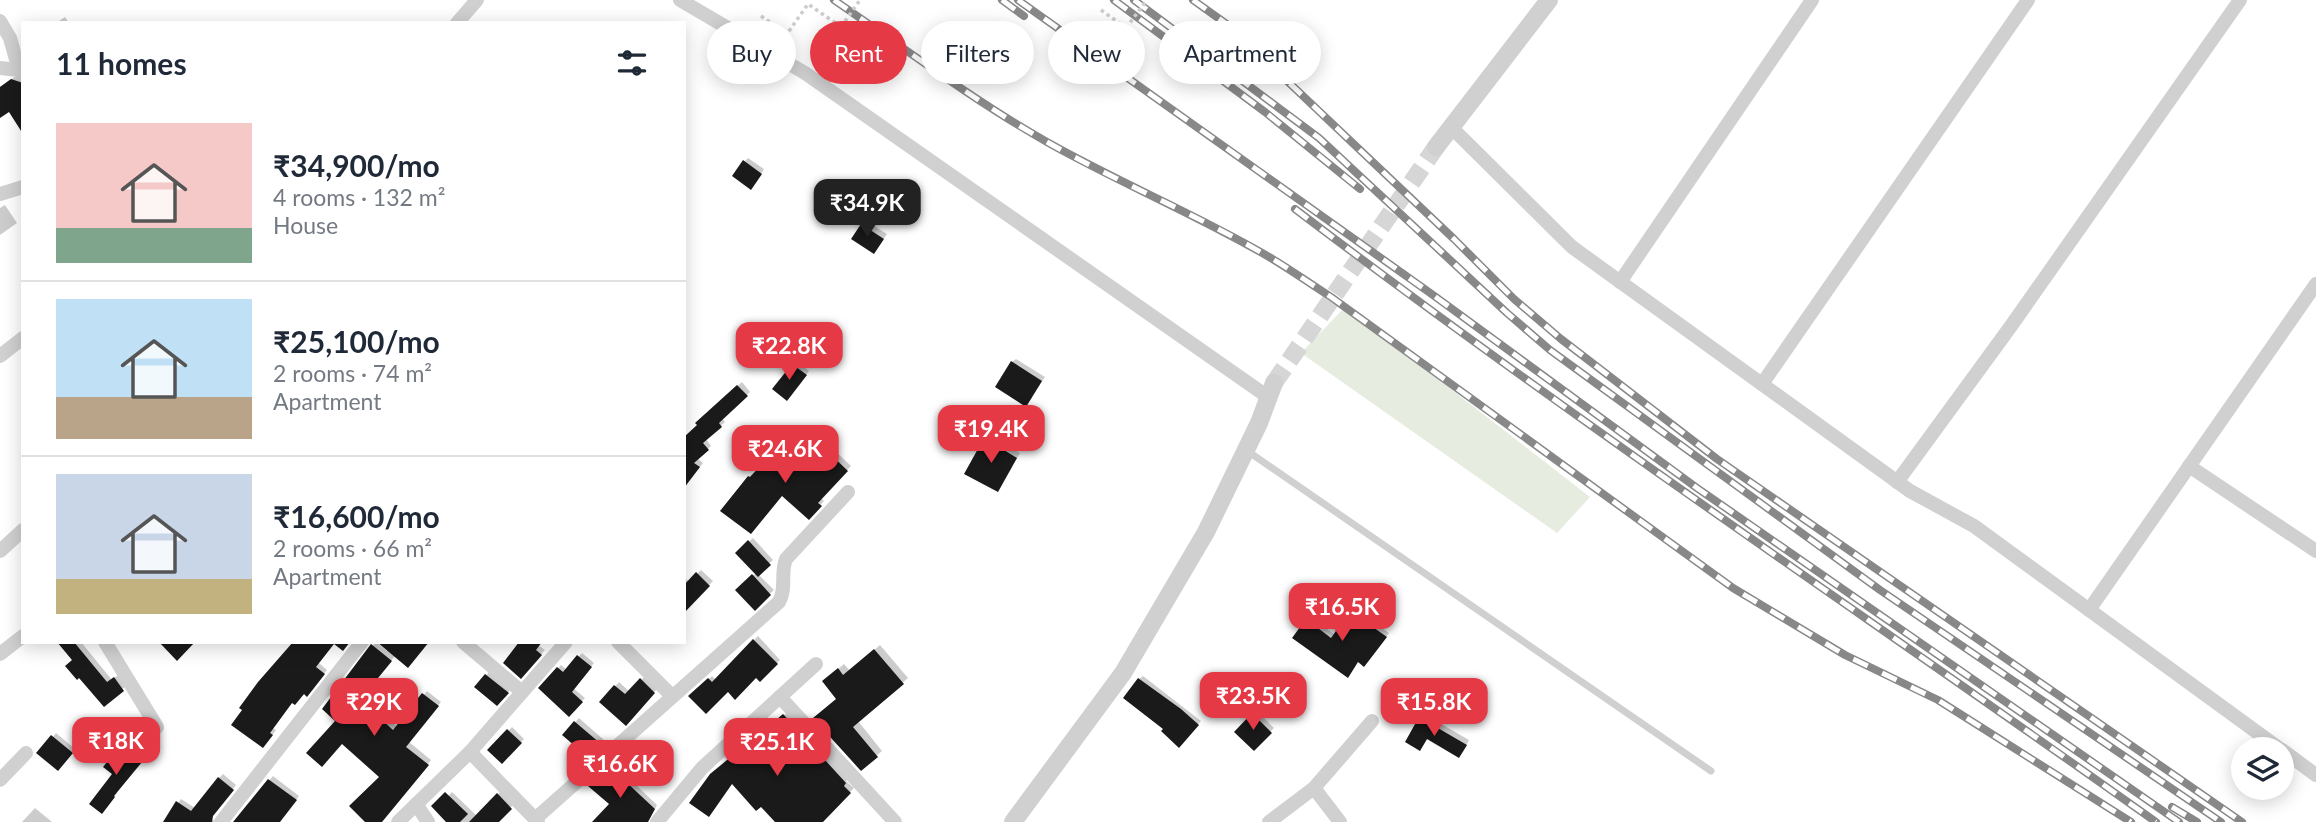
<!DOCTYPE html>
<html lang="en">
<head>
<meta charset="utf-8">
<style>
  body { margin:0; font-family:Lato,sans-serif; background:#f6f6f7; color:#1f2937; height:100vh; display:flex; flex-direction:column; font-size:26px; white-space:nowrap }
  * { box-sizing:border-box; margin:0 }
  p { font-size:23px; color:#747a83 }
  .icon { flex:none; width:38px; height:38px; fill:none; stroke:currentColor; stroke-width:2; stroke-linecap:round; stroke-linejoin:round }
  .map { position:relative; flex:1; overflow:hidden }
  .side { position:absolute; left:21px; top:21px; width:665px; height:623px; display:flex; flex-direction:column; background:#fff; border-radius:0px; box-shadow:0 4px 18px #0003 }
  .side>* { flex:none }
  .hud { position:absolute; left:707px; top:21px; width:665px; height:63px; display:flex; gap:14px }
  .buttons { position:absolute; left:2231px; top:737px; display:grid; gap:14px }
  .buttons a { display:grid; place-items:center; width:63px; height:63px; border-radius:50%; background:#fff; box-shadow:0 4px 18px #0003; font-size:35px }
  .price { position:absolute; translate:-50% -60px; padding:0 16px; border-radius:14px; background:#e63946; color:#fff; font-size:23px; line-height:46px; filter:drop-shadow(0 2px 4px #0008) }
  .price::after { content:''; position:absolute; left:50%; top:42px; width:21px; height:16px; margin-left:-10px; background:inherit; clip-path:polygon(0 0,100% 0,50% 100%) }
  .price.selected { background:#222; color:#fff }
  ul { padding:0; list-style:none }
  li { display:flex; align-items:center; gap:21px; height:175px; padding:0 35px }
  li+li { border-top:2px solid #e0e1e3 }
  li span { display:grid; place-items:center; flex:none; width:196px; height:140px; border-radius:0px; color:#555 }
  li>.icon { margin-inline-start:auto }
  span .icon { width:84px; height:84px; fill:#fffc; stroke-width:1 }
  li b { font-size:30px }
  h2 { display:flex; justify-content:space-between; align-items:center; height:84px; padding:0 35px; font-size:30px }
  .chip { padding:0 24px; border-radius:32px; background:#fff; box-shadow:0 4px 18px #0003; font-size:24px; line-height:63px }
  .chip.selected { background:#e63946; color:#fff }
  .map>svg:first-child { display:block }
  .green { fill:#e6ecdf }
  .shadow { fill:#0003 }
  .building { fill:#1a1a1a }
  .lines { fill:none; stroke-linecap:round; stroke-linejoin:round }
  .tertiary-tunnel { stroke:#d6d6d6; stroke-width:18; stroke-dasharray:18 9; stroke-linecap:butt }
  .path { stroke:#cdcdcd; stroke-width:3.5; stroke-dasharray:3.5 3.5; stroke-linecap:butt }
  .service { stroke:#d0d0d0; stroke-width:7 }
  .minor { stroke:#d0d0d0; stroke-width:14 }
  .tertiary { stroke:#d0d0d0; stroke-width:18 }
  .rail-casing { stroke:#888; stroke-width:8 }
  .rail { stroke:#fff; stroke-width:5; stroke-dasharray:16; stroke-linecap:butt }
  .path-bridge { stroke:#cdcdcd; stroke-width:3.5; stroke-dasharray:3.5 3.5; stroke-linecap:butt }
</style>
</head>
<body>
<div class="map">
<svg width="2316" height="822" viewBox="0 0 2316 822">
  <rect width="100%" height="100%" fill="#fff"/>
  <polygon class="green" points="1345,307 1590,497 1557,533 1301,353"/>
  <g class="shadow">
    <polygon points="65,17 69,23 56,23"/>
    <polygon points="16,76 23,78 23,131 9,110 0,116 0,87"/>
    <polygon points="748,158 764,169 755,184 745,161"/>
    <polygon points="5,205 17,223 0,235 0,208"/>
    <polygon points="866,221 887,234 877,248 853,239"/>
    <polygon points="1016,359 1045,377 1029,401 1012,362"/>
    <polygon points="797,361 809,371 791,395 775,389"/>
    <polygon points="742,382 750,392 722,418 725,422 706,439 711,446 697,458 703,463 690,479 701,419"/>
    <polygon points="800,435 819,453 828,444 851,466 821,498 824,501 809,518 782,494 749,477 772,456 776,461"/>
    <polygon points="989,436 1020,453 997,490 986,439"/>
    <polygon points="753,538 773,560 758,574 774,590 755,608 738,590 756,573 737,553"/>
    <polygon points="701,570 713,581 684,611 684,577 689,582"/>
    <polygon points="1355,609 1389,633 1367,661 1358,661 1307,620 1310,616 1335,635"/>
    <polygon points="758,636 780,660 760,679 756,676 728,690 690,696 712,676 716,680"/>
    <polygon points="59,642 81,642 112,680 118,675 126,686 104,705"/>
    <polygon points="295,642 327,670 310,691 293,701 273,728 276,730 267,742"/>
    <polygon points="376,642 387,651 394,642 395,656 362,695 397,727 427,691 441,702 409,742 431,760 381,822 367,822 381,777 338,721 324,709"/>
    <polygon points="538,645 545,650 521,676"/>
    <polygon points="880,645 908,678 858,721 882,751 861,769 829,677 844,664 850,671"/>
    <polygon points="582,653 594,663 573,688 585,698 569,714 541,688 561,665 567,670"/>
    <polygon points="490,671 511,689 497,704 477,686"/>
    <polygon points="645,676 658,688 626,723 602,702 619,682 630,692"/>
    <polygon points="1143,676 1201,721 1179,745 1166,728 1139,679"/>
    <polygon points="1257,711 1274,728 1254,748 1237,732"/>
    <polygon points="788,712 849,779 846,781 854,788 821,822 777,822 761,805 716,770"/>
    <polygon points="1424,714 1469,740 1463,752 1428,738 1420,749 1421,718"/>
    <polygon points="579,718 604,740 589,756 564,735"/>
    <polygon points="512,727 524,739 502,762 490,750"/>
    <polygon points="56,733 75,749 62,765 53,737"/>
    <polygon points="641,740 660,759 648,770 626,754"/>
    <polygon points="125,744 143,758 115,792 117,793 105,809 122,747"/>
    <polygon points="614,764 657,805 648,822 594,822 611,804 590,786"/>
    <polygon points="223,774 236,785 221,805 219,778"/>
    <polygon points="273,776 299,796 286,813 275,822 235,822"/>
    <polygon points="501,791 514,804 497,822 449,822 436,809 452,792 477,816"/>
    <polygon points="181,799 195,808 199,804 215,822 165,822"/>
    <polygon points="35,808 52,822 22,822"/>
  </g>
  <g class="building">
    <polygon points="11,79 23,83 23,134 9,112 0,118 0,87"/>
    <polygon points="743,160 762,174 751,190 732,176"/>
    <polygon points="861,224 884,239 874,254 851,239"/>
    <polygon points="1011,361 1042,381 1026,407 995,387"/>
    <polygon points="792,364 807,375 787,401 772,389"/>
    <polygon points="737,385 748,396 719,423 722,427 703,443 709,450 694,463 700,467 684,488 684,437 697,425 695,423"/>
    <polygon points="795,438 815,456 823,447 848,471 818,503 822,506 809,520 782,496 751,534 720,511 748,476 750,477 767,459 771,463"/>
    <polygon points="984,438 1017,458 998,492 964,474"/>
    <polygon points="748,540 771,565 758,577 735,553"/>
    <polygon points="696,572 710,586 684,613 684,585"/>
    <polygon points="752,574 771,595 755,611 735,590"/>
    <polygon points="1350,611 1387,637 1364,667 1358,662 1348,678 1292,638 1306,619 1331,638"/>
    <polygon points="753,639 778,664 760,682 756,678 735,700 728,692 706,714 688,696 708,678 712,682"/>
    <polygon points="57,642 74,642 107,682 114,677 124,691 104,707 79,678 77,680 65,666 72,660"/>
    <polygon points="159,642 195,642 177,661"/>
    <polygon points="293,642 350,642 343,651 334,644 316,667 325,674 307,697 304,694 295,705 292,703 270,733 273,735 263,748 231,725 242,710 239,708 258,682"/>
    <polygon points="377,642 429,642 408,668"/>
    <polygon points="519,642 542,642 536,650 542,655 521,679 503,663"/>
    <polygon points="371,644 392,661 360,700 393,730 422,693 439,706 406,747 429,765 382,822 365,822 349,806 379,777 342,744 322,767 306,753 335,721 322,709"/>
    <polygon points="874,649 904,684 853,727 878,757 861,771 813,718 836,699 822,681 838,668 843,675"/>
    <polygon points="577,655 592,667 572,692 583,702 569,717 538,688 557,667 563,672"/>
    <polygon points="485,674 509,693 497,706 474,687"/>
    <polygon points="640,678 655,693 626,726 599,702 614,685 625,694"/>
    <polygon points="1138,678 1181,709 1199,725 1179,748 1161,731 1163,729 1123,698"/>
    <polygon points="1252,713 1272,733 1254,751 1234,732"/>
    <polygon points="783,714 846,783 844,786 851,793 823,822 775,822 761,807 756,811 732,784 709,817 689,803 710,774"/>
    <polygon points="1419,717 1467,745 1459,758 1427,739 1420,751 1405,742"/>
    <polygon points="574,721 601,744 589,758 562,735"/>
    <polygon points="507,729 522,743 502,764 487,750"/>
    <polygon points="51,735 73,753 58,771 36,753"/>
    <polygon points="636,742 657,764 648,773 623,755"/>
    <polygon points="121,745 142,762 114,796 115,797 102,814 89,804 112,774 103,767"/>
    <polygon points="609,766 655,809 648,822 592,822 609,804 588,786"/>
    <polygon points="218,777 234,790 213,816 212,822 163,822 176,801 191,811"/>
    <polygon points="268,779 297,800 280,822 233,822"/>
    <polygon points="445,792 468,814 460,822 446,822 431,806"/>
    <polygon points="497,793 512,809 499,822 469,822"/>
  </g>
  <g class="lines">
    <polyline class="tertiary-tunnel" points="1274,383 1436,147"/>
    <g class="path">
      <polyline points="1101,10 1126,28"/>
      <polyline points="761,16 787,34 808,4 841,27"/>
    </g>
    <polyline class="service" points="1246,450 1711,771"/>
    <g class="minor">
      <polyline points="680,0 805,73 1268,397"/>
      <polyline points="0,21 10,38 19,70"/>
      <polyline points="457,23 477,0"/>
      <polyline points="0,68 19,70 23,74"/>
      <polyline points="1451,127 1572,247 1910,491 1974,526 2280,749"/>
      <polyline points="0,194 23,187"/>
      <polyline points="1620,282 1812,0"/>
      <polyline points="0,356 23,338"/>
      <polyline points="1762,384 2028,0"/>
      <polyline points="2189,466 2316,551"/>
      <polyline points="1897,482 2011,326 2240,0"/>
      <polyline points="0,551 23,530"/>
      <polyline points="2089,610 2316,284"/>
      <polyline points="105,642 157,727"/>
      <polyline points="463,642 522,692"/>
      <polyline points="618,642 671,695"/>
      <polyline points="0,654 23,636"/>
      <polyline points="780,697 895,822"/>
      <polyline points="2282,750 2316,775"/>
      <polyline points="470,752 538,822"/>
      <polyline points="0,780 26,753"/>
      <polyline points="1314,788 1340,822"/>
      <polyline points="416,804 428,822"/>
      <path d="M535,819L779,602C787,588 780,574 786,559L848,492"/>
      <polyline points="221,822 362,642"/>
      <polyline points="398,822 470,752 566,642"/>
      <polyline points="657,822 702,768 816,664"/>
      <polyline points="1269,822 1314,788 1372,721"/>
    </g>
    <g class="tertiary">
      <polyline points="1436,147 1549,0"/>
      <polyline points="1013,822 1123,673 1206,532 1259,423 1274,383"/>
    </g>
    <g class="rail-casing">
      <g id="rail">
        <path d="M834,0C904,48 973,100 1047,142C1118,182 1193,213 1264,254C1287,267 1309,283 1331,297L1733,588L1845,655L1938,700L2131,822"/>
        <polyline points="1002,0 1024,16"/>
        <polyline points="1018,0 1433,295 1697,488 2179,822"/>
        <polyline points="1114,0 1265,112 1360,189"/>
        <polyline points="1134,0 1319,138 1507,313 1550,350 1880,590 2221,822"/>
        <polyline points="1193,0 1228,25 1454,239 1514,299 1561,339 1717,459 2242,822"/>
        <path d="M1295,209C1576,422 1869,618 2156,822"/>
        <polyline points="2172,807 2197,822"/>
      </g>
    </g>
    <use href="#rail" class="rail"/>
    <g class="path-bridge">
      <polyline points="841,27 860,0"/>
      <polyline points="1126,28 1147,0"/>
    </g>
  </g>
</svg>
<div class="buttons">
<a><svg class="icon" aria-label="layers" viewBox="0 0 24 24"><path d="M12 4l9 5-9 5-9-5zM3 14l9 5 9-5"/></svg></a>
</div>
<b class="price selected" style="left:867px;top:239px">₹34.9K</b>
<b class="price" style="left:789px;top:382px">₹22.8K</b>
<b class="price" style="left:991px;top:465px">₹19.4K</b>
<b class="price" style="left:785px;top:485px">₹24.6K</b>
<b class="price" style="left:1342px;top:643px">₹16.5K</b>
<b class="price" style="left:1253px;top:732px">₹23.5K</b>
<b class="price" style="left:374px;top:738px">₹29K</b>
<b class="price" style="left:1434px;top:738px">₹15.8K</b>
<b class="price" style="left:116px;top:777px">₹18K</b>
<b class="price" style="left:777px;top:778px">₹25.1K</b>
<b class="price" style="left:620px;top:800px">₹16.6K</b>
<div class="hud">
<a class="chip">Buy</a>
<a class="chip selected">Rent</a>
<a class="chip">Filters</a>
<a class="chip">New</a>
<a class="chip">Apartment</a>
</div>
<section class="side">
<h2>11 homes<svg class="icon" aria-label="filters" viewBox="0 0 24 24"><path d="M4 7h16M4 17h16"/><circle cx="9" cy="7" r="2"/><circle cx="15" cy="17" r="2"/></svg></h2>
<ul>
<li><span style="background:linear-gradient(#f6c9c9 75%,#7fa58c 0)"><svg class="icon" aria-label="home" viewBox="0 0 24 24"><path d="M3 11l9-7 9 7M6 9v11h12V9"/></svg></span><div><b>₹34,900/mo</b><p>4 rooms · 132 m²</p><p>House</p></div></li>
<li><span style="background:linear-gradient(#bfe0f5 70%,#b9a48a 0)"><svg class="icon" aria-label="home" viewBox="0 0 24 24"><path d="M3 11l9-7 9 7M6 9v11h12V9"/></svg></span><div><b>₹25,100/mo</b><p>2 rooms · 74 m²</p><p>Apartment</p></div></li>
<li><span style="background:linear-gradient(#c9d6e8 75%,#c2b280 0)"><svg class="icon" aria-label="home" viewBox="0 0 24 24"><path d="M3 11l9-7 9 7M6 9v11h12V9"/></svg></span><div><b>₹16,600/mo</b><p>2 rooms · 66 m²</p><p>Apartment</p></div></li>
</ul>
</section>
</div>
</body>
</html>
